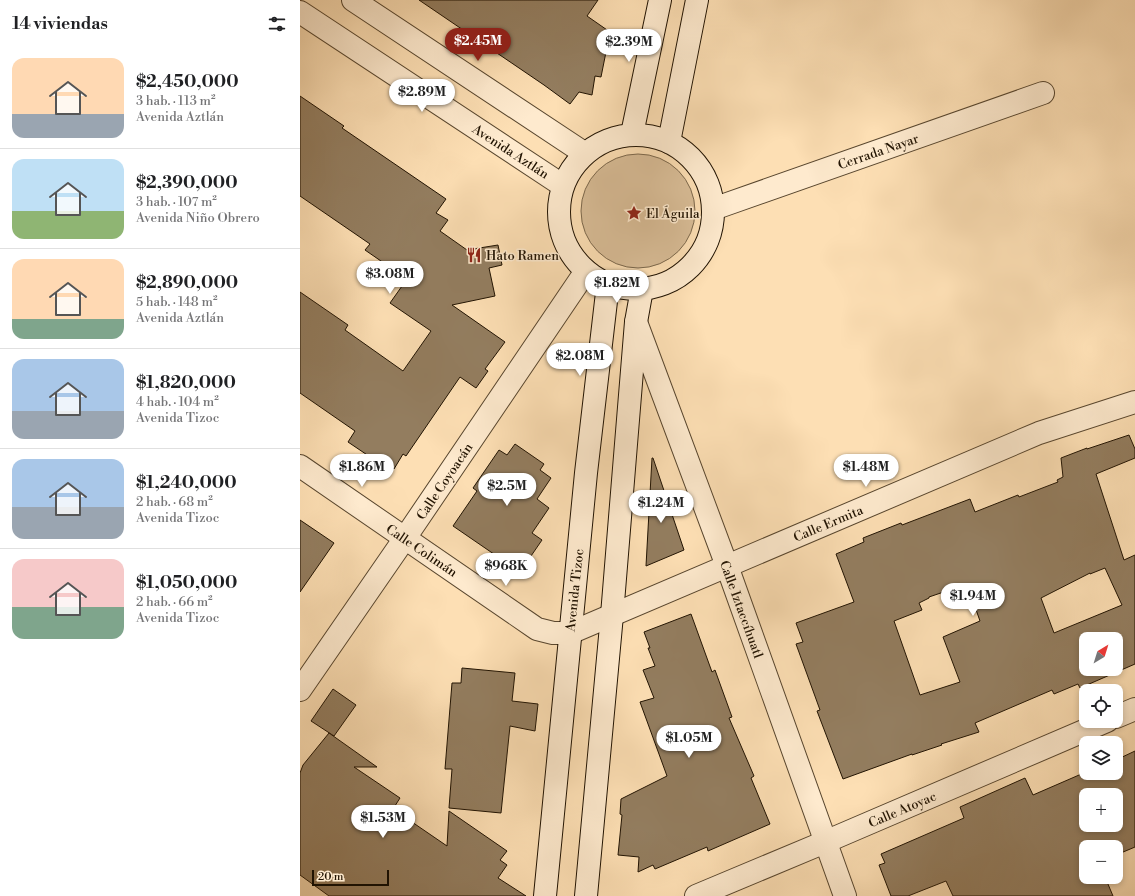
<!DOCTYPE html>
<html lang="es">
<head>
<meta charset="utf-8">
<style>
  body { margin:0; font-family:"Libre Bodoni",serif; background:#f6f6f6; color:#202124; height:100vh; display:flex; flex-direction:column; font-size:15px; white-space:nowrap }
  * { box-sizing:border-box; margin:0 }
  p { font-size:13px; color:#757577 }
  .icon { flex:none; width:22px; height:22px; fill:none; stroke:currentColor; stroke-width:2; stroke-linecap:round; stroke-linejoin:round }
  .map { position:relative; flex:1; overflow:hidden }
  .panel { display:flex; flex-direction:column; background:#fff; width:300px }
  .panel>* { flex:none }
  .needle { width:26px; rotate:38deg }
  .fabs { position:absolute; left:779px; top:632px; display:grid; gap:8px }
  .fabs a { display:grid; place-items:center; width:44px; height:44px; border-radius:8px; background:#fff; box-shadow:0 2px 6px #0003; font-size:20px }
  .scale { position:absolute; left:12px; bottom:10px; width:77px; box-sizing:border-box; padding-left:4px; border:2px solid #211302; border-top:0; font-size:11px; line-height:14px; white-space:nowrap; color:#211302; -webkit-text-stroke:3px #feeace; paint-order:stroke }
  .price { position:absolute; translate:-50% -34px; padding:0 9px; border-radius:14px; background:#fff; color:#222; font-size:13px; line-height:26px; filter:drop-shadow(0 1px 2px #0008) }
  .price::after { content:''; position:absolute; left:50%; top:24px; width:12px; height:9px; margin-left:-6px; background:inherit; clip-path:polygon(0 0,100% 0,50% 100%) }
  .price.current { background:#8f2418; color:#fff }
  ul { padding:0; list-style:none }
  li { display:flex; align-items:center; gap:12px; height:100px; padding:0 12px }
  li+li { border-top:1px solid #e0e0e0 }
  li span { display:grid; place-items:center; flex:none; width:112px; height:80px; border-radius:12px; color:#555 }
  li>.icon { margin-inline-start:auto }
  span .icon { width:48px; height:48px; fill:#fffc; stroke-width:1 }
  li b { font-size:17px }
  h2 { display:flex; justify-content:space-between; align-items:center; height:48px; padding:0 12px; font-size:17px }
  main { display:flex; flex:1; min-height:0 }
  .map>svg:first-child { display:block }
  .green { fill:#d8bc96; stroke:#7c684c }
  .building { fill:#937d5f; stroke:#211302; fill-rule:evenodd }
  .lines { fill:none; stroke-linecap:round; stroke-linejoin:round }
  .street-casing { stroke:#58462e; stroke-width:24 }
  .secondary-casing { stroke:#211302; stroke-width:24 }
  .street { stroke:#feeace; stroke-width:22 }
  .secondary { stroke:#feeace; stroke-width:22 }
  .labels { text-anchor:middle; stroke-width:3; stroke-linejoin:round; paint-order:stroke }
  .street-label { font-size:13px; fill:#211302; stroke:#feeace }
  .poi-label { font-size:13px; fill:#211302; stroke:#feeace; text-anchor:start }
</style>
</head>
<body>
<main>
<section class="panel">
<h2>14 viviendas<svg class="icon" aria-label="filters" viewBox="0 0 24 24"><path d="M4 7h16M4 17h16"/><circle cx="9" cy="7" r="2"/><circle cx="15" cy="17" r="2"/></svg></h2>
<ul>
<li><span style="background:linear-gradient(#ffd9b3 70%,#9aa5b1 0)"><svg class="icon" aria-label="home" viewBox="0 0 24 24"><path d="M3 11l9-7 9 7M6 9v11h12V9"/></svg></span><div><b>$2,450,000</b><p>3 hab. · 113 m²</p><p>Avenida Aztlán</p></div></li>
<li><span style="background:linear-gradient(#bfe0f5 65%,#8fb573 0)"><svg class="icon" aria-label="home" viewBox="0 0 24 24"><path d="M3 11l9-7 9 7M6 9v11h12V9"/></svg></span><div><b>$2,390,000</b><p>3 hab. · 107 m²</p><p>Avenida Niño Obrero</p></div></li>
<li><span style="background:linear-gradient(#ffd9b3 75%,#7fa58c 0)"><svg class="icon" aria-label="home" viewBox="0 0 24 24"><path d="M3 11l9-7 9 7M6 9v11h12V9"/></svg></span><div><b>$2,890,000</b><p>5 hab. · 148 m²</p><p>Avenida Aztlán</p></div></li>
<li><span style="background:linear-gradient(#a9c7e8 65%,#9aa5b1 0)"><svg class="icon" aria-label="home" viewBox="0 0 24 24"><path d="M3 11l9-7 9 7M6 9v11h12V9"/></svg></span><div><b>$1,820,000</b><p>4 hab. · 104 m²</p><p>Avenida Tizoc</p></div></li>
<li><span style="background:linear-gradient(#a9c7e8 60%,#9aa5b1 0)"><svg class="icon" aria-label="home" viewBox="0 0 24 24"><path d="M3 11l9-7 9 7M6 9v11h12V9"/></svg></span><div><b>$1,240,000</b><p>2 hab. · 68 m²</p><p>Avenida Tizoc</p></div></li>
<li><span style="background:linear-gradient(#f6c9c9 60%,#7fa58c 0)"><svg class="icon" aria-label="home" viewBox="0 0 24 24"><path d="M3 11l9-7 9 7M6 9v11h12V9"/></svg></span><div><b>$1,050,000</b><p>2 hab. · 66 m²</p><p>Avenida Tizoc</p></div></li>
</ul>
</section>
<div class="map">
<svg width="835" height="896" viewBox="0 0 835 896">
  <rect width="100%" height="100%" fill="#fddfb4"/>
  <filter id="stains"><feTurbulence type="fractalNoise" baseFrequency=".005" numOctaves="4"/><feColorMatrix values="0 0 0 0 .2 0 0 0 0 .09 0 0 0 0 .02 0 0 0 .5 -.17"/></filter>
  <radialGradient id="worn" r=".72"><stop offset=".6" stop-color="#630" stop-opacity="0"/><stop offset="1" stop-color="#630" stop-opacity=".3"/></radialGradient>
  <circle class="green" cx="338" cy="211" r="57"/>
  <g class="building">
    <polygon points="119,0 298,0 287,16 310,32 301,77 295,76 292,95 279,92 270,104 244,85"/>
    <polygon points="0,96 44,126 42,128 146,199 136,213 148,220 140,231 167,250 198,245 202,265 189,268 195,296 152,305 205,342 185,369 188,371 176,388 160,377 106,456 103,454 94,469 90,466 88,469 48,442 55,431 0,393 0,292 48,325 45,330 103,371 131,331 90,303 107,279 65,250 70,244 0,196"/>
    <path d="M829,435L835,449V458L796,474L824,560L835,555V664L780,688L778,684L754,694L752,690L675,723L679,732L641,744L642,745L612,755V754L543,779L517,711L520,710L496,644L503,642L496,623L554,602L536,554L564,542L563,538L601,523L602,525L670,499L675,512L718,495L719,497L758,482L757,480L763,477L761,458L787,448V449ZM805,568L822,605L754,633L741,598L790,573V574ZM667,584L680,621L643,637L660,682L620,695L594,621L622,610L619,603L629,598V597ZM786,639H816V669H786Z"/>
    <polygon points="215,444 244,464 240,470 251,478 237,499 249,508 232,533 242,540 220,572 153,526 177,491 173,488 199,450 207,455"/>
    <polygon points="352,458 353,458 384,550 346,566"/>
    <polygon points="0,520 34,543 0,592"/>
    <polygon points="391,614 412,672 415,670 432,717 429,718 454,776 451,778 470,824 408,851 407,847 355,869 353,865 338,872 339,857 318,855 322,815 320,814 321,799 367,776 340,702 354,698 343,670 355,666 348,648 350,648 344,632"/>
    <polygon points="162,668 215,673 212,701 238,704 235,731 210,726 201,813 149,808 152,769 145,769 152,683 161,683"/>
    <polygon points="33,689 56,705 34,736 11,721"/>
    <polygon points="29,733 77,767 54,767 100,798 93,809 147,846 149,811 207,851 200,860 207,865 198,878 226,896 29,896 0,875 0,773 3,765"/>
    <path d="M835,751V847L816,855V847H786V877H805L813,896H653L646,881L608,896H591L579,865L585,863L581,854L664,818L660,807L725,778L733,795L786,772L816,773V760ZM786,795H816V825H786Z"/>
  </g>
  <g class="lines">
    <g class="street-casing">
      <g id="street">
        <polyline points="53,0 284,153"/>
        <polyline points="0,12 262,185"/>
        <polyline points="413,209 743,93"/>
        <polyline points="336,322 427,566 545,896"/>
        <polyline points="0,466 237,629 253,633 270,633 739,433 835,402"/>
        <polyline points="0,690 105,538 286,271"/>
        <polyline points="816,717 835,709"/>
        <polyline points="396,896 525,842 807,721"/>
      </g>
    </g>
    <g class="secondary-casing">
      <g id="secondary">
        <polyline points="332,134 360,0"/>
        <circle cx="336" cy="212" r="77"/>
        <polyline points="369,142 397,0"/>
        <polyline points="245,896 286,473 308,284"/>
        <polyline points="286,896 312,615 336,322 342,289"/>
      </g>
    </g>
    <use href="#street" class="street"/>
    <use href="#secondary" class="secondary"/>
  </g>
  <defs>
    <g id="sight-bare" transform="scale(1.2)"><path d="M0-6L1.8-2.2L6-1.7L2.9 1.2L3.7 5.4L0 3.3L-3.7 5.4L-2.9 1.2L-6-1.7L-1.8-2.2Z" fill="#8f2418" stroke="#feeace" stroke-width="2.5" paint-order="stroke"/></g>
    <g id="restaurant-bare" transform="scale(1.2)"><path d="M-5-6h1v4h1v-4h1v4h1v-4h1v5L-1.5 .5V6h-2V.5L-5-1ZM5-6V6H3V1.5H1.5Q1.5-4 5-6Z" fill="#8f2418" stroke="#feeace" stroke-width="2.5" paint-order="stroke"/></g>
  </defs>
  <g fill-rule="evenodd">
    <use href="#sight-bare" x="334" y="213"/>
    <use href="#restaurant-bare" x="174" y="255"/>
  </g>
  <g class="labels">
    <g class="street-label">
      <text transform="translate(211 151) rotate(33)" y="5">Avenida Aztlán</text>
      <text transform="translate(578 151) rotate(-19)" y="5">Cerrada Nayar</text>
      <text transform="translate(144 481) rotate(-56)" y="5">Calle Coyoacán</text>
      <text transform="translate(528 523) rotate(-23)" y="5">Calle Ermita</text>
      <text transform="translate(122 550) rotate(34)" y="5">Calle Colimán</text>
      <text transform="translate(274 590) rotate(-84)" y="5">Avenida Tizoc</text>
      <text transform="translate(442 609) rotate(70)" y="5">Calle Iztaccíhuatl</text>
      <text transform="translate(602 809) rotate(-23)" y="5">Calle Atoyac</text>
    </g>
    <g class="poi-label">
      <text x="346" y="218">El Águila</text>
      <text x="186" y="260">Hato Ramen</text>
    </g>
  </g>
  <rect width="100%" height="100%" filter="url(#stains)"/>
  <rect width="100%" height="100%" fill="url(#worn)"/>
</svg>
<div class="fabs">
<a><svg class="needle" viewBox="-14 -14 28 28"><path d="M0-13l5 13h-10z" fill="#e53935"/><path d="M0 13l5-13h-10z" fill="#757577"/></svg></a>
<a><svg class="icon" aria-label="locate" viewBox="0 0 24 24"><circle cx="12" cy="12" r="6"/><path d="M12 2v4M12 18v4M2 12h4M18 12h4"/></svg></a>
<a><svg class="icon" aria-label="layers" viewBox="0 0 24 24"><path d="M12 4l9 5-9 5-9-5zM3 14l9 5 9-5"/></svg></a>
<a>+</a>
<a>−</a>
</div>
<div class="scale">20 m</div>
<b class="price current" style="left:178px;top:62px">$2.45M</b>
<b class="price" style="left:329px;top:63px">$2.39M</b>
<b class="price" style="left:122px;top:113px">$2.89M</b>
<b class="price" style="left:90px;top:295px">$3.08M</b>
<b class="price" style="left:317px;top:304px">$1.82M</b>
<b class="price" style="left:280px;top:377px">$2.08M</b>
<b class="price" style="left:62px;top:488px">$1.86M</b>
<b class="price" style="left:566px;top:488px">$1.48M</b>
<b class="price" style="left:207px;top:507px">$2.5M</b>
<b class="price" style="left:361px;top:524px">$1.24M</b>
<b class="price" style="left:206px;top:587px">$968K</b>
<b class="price" style="left:673px;top:617px">$1.94M</b>
<b class="price" style="left:389px;top:759px">$1.05M</b>
<b class="price" style="left:83px;top:839px">$1.53M</b>
</div>
</main>
</body>
</html>
